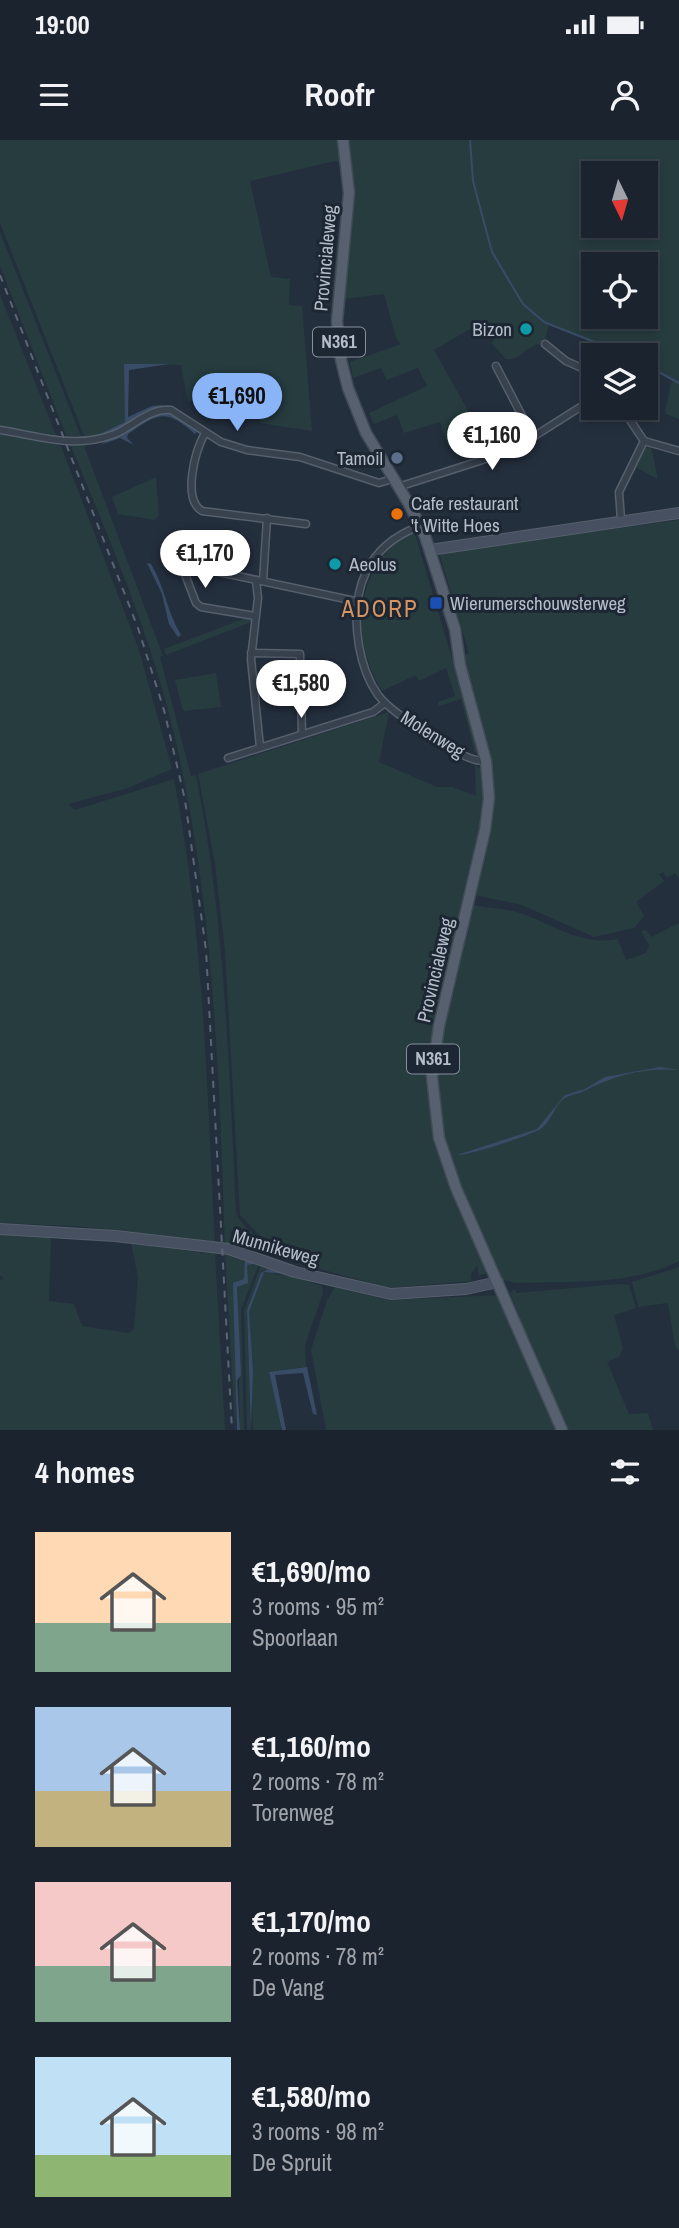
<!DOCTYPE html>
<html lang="en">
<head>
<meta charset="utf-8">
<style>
  body { margin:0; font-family:"Archivo Narrow",sans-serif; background:#242b36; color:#f1f3f6; height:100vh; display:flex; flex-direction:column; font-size:26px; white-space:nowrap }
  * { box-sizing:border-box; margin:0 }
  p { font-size:23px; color:#a0a4aa }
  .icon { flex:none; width:38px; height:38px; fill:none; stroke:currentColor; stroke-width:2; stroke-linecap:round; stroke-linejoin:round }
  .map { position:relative; height:1290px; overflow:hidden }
  .sheet { display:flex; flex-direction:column; background:#1b232e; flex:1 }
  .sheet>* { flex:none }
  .needle { width:46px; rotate:175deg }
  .tools { position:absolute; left:581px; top:21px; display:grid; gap:14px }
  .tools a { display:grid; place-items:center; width:77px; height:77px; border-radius:0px; background:#1b232e; box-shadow:0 4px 10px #0003,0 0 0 2px #39404a; font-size:35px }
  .price { position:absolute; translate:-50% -60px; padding:0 16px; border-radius:24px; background:#fff; color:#222; font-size:23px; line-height:46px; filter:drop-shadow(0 2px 4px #0008) }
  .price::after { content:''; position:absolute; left:50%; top:42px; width:21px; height:16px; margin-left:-10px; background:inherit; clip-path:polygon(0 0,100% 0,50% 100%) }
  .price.selected { background:#8ab4f8; color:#111 }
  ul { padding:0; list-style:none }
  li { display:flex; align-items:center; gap:21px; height:175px; padding:0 35px }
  li span { display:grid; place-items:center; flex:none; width:196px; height:140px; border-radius:0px; color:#555 }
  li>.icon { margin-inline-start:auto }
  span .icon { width:84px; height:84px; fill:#fffc; stroke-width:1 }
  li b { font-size:30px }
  h2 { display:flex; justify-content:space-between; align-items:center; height:84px; padding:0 35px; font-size:30px }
  .status { display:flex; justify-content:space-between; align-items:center; height:49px; padding:0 35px; background:#1b232e; direction:ltr }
  .status svg { height:19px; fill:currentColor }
  header { display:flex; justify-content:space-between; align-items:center; height:91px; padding:0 35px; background:#1b232e; font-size:32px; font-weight:700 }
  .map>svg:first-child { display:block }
  .green { fill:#263c3f; fill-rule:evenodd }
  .water { fill:#394c67 }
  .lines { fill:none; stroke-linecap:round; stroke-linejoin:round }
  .stream { stroke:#394c67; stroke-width:2 }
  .street-casing { stroke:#565f6c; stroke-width:9 }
  .secondary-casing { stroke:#565f6c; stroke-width:12 }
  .primary-casing { stroke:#414a57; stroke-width:13 }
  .street { stroke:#38414e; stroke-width:6 }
  .secondary { stroke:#465061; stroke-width:10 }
  .primary { stroke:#56606e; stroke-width:10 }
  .rail { stroke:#5a6575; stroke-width:2; stroke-dasharray:7 7; stroke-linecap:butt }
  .culture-dot { fill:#0f9aa8; stroke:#1d2633; stroke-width:2.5 }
  .service-dot { fill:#5c6f8a; stroke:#1d2633; stroke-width:2.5 }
  .food-dot { fill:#e8710a; stroke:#1d2633; stroke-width:2.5 }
  .transit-dot { fill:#1a4fb4; stroke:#1d2633; stroke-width:2.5 }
  .labels { text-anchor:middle; stroke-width:6; stroke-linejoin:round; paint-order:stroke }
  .shield { fill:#1d2633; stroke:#878f9c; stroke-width:2 }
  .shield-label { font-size:18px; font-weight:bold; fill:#b4bcc9 }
  .street-label { font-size:19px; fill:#b4bcc9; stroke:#1d2633 }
  .poi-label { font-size:19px; fill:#b4bcc9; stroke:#1d2633; text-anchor:start }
  .quarter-label { font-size:23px; letter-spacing:2px; fill:#d59563; stroke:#1d2633 }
</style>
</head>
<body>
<div class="status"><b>19:00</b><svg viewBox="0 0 49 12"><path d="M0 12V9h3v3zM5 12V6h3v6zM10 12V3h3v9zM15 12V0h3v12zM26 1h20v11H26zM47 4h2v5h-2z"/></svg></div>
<header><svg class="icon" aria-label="menu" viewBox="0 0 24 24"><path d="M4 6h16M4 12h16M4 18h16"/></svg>Roofr<svg class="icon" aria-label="person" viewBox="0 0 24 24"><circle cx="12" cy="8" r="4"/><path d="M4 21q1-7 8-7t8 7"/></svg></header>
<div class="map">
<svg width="679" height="1290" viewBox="0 0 679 1290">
  <rect width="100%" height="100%" fill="#242f3e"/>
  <g class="green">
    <polygon points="0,0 338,0 342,23 335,21 250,41 271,137 290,139 289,165 302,166 312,291 260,283 259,279 228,273 230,243 188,262 181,225 126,224 125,282 110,291 85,298 0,83"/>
    <path d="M348,0H679V279L666,274L665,270L672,241L646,226V215H627L549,183L544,203C529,203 521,221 506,219L491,203L494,201L488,185L482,182L434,210L475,283L480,298L448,306L440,282L404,293L397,275L374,284L369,273L427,246L418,228L387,240L381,228L353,238L350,222L401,204L396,198L384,154L343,159L353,75ZM593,33H646V86H593ZM593,124H646V177H593Z"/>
    <polygon points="0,92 82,299 68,300 0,126"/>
    <polygon points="0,154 3,162 56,295 0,286"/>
    <path d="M0,294L61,306L139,510L172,629L125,649L68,664L75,670L174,639C204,793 207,950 215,1106L205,1105L199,1100L74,1086L0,1083Z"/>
    <path d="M83,303L163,516L160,517L191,636L196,635C225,779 229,925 236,1072C241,1090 263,1093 262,1113L235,1092L230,1091L232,1102L225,1106C219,934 214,759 173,590C150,493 109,399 71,306Z"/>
    <polygon points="651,307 658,339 635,327 645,308"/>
    <polygon points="156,337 159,375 155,380 118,374 112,357"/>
    <polygon points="679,380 679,739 675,733 667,738 663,732 659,734 664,741 636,762 644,776 634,788 594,797 522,765 475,755 490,615 463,515 469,513 439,412"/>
    <path d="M414,391L452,518L455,517L481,611L475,613L461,559L439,566L438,562L455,556L446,528L419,541L416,535L382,551C355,508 353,448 388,410C396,402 403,395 414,391Z"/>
    <polygon points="251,476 251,482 166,515 164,509"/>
    <polygon points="216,533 221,567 183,571 175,540"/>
    <polygon points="389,572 379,622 437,647 452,647 476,656 475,625 483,630 485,648 480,692 428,948 435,992 490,1132 479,1136 477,1126 471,1134 471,1141 389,1148 265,1114 261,1097 240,1075 225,812 215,724 198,634"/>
    <path d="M472,765C489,768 504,768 520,773C555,785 580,806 618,799L626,820L646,813L649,805L641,791L646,790L651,797L679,783V1121C631,1146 569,1141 516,1143L503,1140C476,1082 435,1015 436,949C437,887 458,825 472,765Z"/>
    <polygon points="0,1093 51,1096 49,1161 74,1164 82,1186 129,1193 134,1188 138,1137 131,1103 204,1113 215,1112 225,1290 0,1290 0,1140 4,1139 0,1135"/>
    <polygon points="225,1111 260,1121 241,1170 244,1290 240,1290 237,1147 246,1144 247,1125 254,1124 245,1119 245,1139 233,1144 238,1231 235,1290"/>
    <polygon points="262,1122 287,1132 287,1135 322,1146 323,1153 305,1205 306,1227 269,1232 282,1290 253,1290 249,1172 264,1132 284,1136 267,1129 261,1133 247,1170 251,1290 247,1290 244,1170"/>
    <polygon points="679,1127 679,1211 675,1206 668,1163 638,1167 632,1142"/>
    <polygon points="618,1144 629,1145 636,1168 614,1175 623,1209 619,1217 607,1222 629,1274 648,1273 653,1290 564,1290 510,1153 515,1149 516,1153"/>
    <polygon points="335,1147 389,1160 501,1155 559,1290 326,1290 311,1210 327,1160"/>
  </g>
  <g class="water">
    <polygon points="124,224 169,224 129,230 128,277 152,266 163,265 114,291 100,294 125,282"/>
    <path d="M171,273L197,292L195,294C166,269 160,272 128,294L127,298L134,305L120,298L100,305L151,276Z"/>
    <path d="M147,423L151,424C165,447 167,473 181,495L178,497L169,484L162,454Z"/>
    <path d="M660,927L679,930C645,927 615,935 586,950C579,954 572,954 565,958C555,964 552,980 542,988C533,995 467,1016 457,1015L537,989L565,955L585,949L605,937Z"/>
    <polygon points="245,1119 254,1124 247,1125 248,1143 237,1147 241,1235 237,1240 240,1290 237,1290 233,1143 244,1139"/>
    <polygon points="268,1129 285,1134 264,1132 249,1172 253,1232 251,1290 247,1170 261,1133"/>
    <polygon points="307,1227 317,1275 313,1274 303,1233 275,1235 286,1290 282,1290 269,1232"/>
  </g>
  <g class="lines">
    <g class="stream">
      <polyline points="470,0 473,41 492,112 523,164 544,182 627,215"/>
      <polyline points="646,225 679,243"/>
    </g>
    <g class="street-casing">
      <g id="street">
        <polyline points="545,204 566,221 593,233"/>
        <polyline points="496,226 533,297"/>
        <polyline points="622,268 644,301 679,311"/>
        <path d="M0,290C39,296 73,309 112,295C132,288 148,268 171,270L221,302L247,310L300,317L379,343L392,339"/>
        <path d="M205,293C195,311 182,359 202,371L306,384"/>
        <polyline points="398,347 489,318 533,297 593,259"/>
        <polyline points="621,380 619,352 644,301"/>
        <path d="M420,386C365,406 350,452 359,506C362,523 368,541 378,555C392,573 416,585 434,597C448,606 468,622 486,621"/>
        <polyline points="173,403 196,463 201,467 255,476"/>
        <polyline points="181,424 355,461"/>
        <polyline points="256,440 258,458 251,519 260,607"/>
        <polyline points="263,441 267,378"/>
        <polyline points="251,513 300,514 302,594"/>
        <polyline points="228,618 373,572 385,563"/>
      </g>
    </g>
    <g class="secondary-casing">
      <g id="secondary">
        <polyline points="430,410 679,373"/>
        <polyline points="0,1089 115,1096 229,1109 295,1132 391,1154 466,1149 498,1142"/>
      </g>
    </g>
    <g class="primary-casing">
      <polyline id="primary" points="343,0 349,53 337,181 341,220 348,248 366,293 409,364 425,396 455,489 460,525 486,621 489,658 485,690 439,886 432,937 439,998 456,1048 562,1290"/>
    </g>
    <use href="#street" class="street"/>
    <use href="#secondary" class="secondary"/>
    <use href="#primary" class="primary"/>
    <polyline class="rail" points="0,135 138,488 164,570 185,660 206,810 232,1290"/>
  </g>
  <g class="culture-dot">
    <circle cx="526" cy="189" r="7"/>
    <circle cx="335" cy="424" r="7"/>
  </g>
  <circle class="service-dot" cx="397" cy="318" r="7"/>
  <circle class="food-dot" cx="397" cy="374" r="7"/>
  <rect class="transit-dot" x="429" y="456" width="14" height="14" rx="3.5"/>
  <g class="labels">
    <g class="shield">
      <rect x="313" y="187.5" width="52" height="29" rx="5"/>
      <rect x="407" y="904.5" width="52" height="29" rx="5"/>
    </g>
    <g class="shield-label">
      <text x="339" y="208">N361</text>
      <text x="433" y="925">N361</text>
    </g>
    <g class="street-label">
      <text transform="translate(325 118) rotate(-85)" y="7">Provincialeweg</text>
      <text transform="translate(433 594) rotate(32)" y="7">Molenweg</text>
      <text transform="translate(435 830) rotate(-77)" y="7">Provincialeweg</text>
      <text transform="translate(276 1107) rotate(16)" y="7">Munnikeweg</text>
    </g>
    <g class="poi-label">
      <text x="512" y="196" text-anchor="end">Bizon</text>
      <text x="383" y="325" text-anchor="end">Tamoil</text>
      <text x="411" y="370">Cafe restaurant<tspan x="411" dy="22">'t Witte Hoes</tspan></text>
      <text x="349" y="431">Aeolus</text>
      <text x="450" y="470">Wierumerschouwsterweg</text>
    </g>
    <g class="quarter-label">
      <text x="380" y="477">ADORP</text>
    </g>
  </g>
</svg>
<div class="tools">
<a><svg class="needle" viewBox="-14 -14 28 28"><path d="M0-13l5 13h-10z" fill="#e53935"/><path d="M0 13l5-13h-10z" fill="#a0a4aa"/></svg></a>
<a><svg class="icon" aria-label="locate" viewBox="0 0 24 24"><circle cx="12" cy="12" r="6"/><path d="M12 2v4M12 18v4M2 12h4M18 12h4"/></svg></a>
<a><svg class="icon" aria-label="layers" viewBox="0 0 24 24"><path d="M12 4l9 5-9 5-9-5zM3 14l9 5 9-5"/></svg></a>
</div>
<b class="price selected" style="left:237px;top:293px">€1,690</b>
<b class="price" style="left:492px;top:332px">€1,160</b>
<b class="price" style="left:205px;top:450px">€1,170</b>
<b class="price" style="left:301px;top:580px">€1,580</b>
</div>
<section class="sheet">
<h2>4 homes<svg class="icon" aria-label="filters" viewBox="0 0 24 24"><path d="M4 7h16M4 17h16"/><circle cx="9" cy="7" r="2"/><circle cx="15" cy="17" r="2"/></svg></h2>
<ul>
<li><span style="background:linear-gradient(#ffd9b3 65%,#7fa58c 0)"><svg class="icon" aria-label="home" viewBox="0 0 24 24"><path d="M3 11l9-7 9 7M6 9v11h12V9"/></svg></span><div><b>€1,690/mo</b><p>3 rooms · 95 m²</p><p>Spoorlaan</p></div></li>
<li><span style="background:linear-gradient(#a9c7e8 60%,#c2b280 0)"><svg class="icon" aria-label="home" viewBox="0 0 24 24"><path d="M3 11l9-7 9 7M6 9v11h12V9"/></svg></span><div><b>€1,160/mo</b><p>2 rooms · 78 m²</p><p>Torenweg</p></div></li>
<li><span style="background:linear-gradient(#f6c9c9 60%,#7fa58c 0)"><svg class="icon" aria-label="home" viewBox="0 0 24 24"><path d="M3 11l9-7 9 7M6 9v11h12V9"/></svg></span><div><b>€1,170/mo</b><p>2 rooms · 78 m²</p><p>De Vang</p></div></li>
<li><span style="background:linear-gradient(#bfe0f5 70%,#8fb573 0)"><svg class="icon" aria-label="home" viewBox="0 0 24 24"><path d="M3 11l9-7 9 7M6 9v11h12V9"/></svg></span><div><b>€1,580/mo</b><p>3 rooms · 98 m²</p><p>De Spruit</p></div></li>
</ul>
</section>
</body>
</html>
